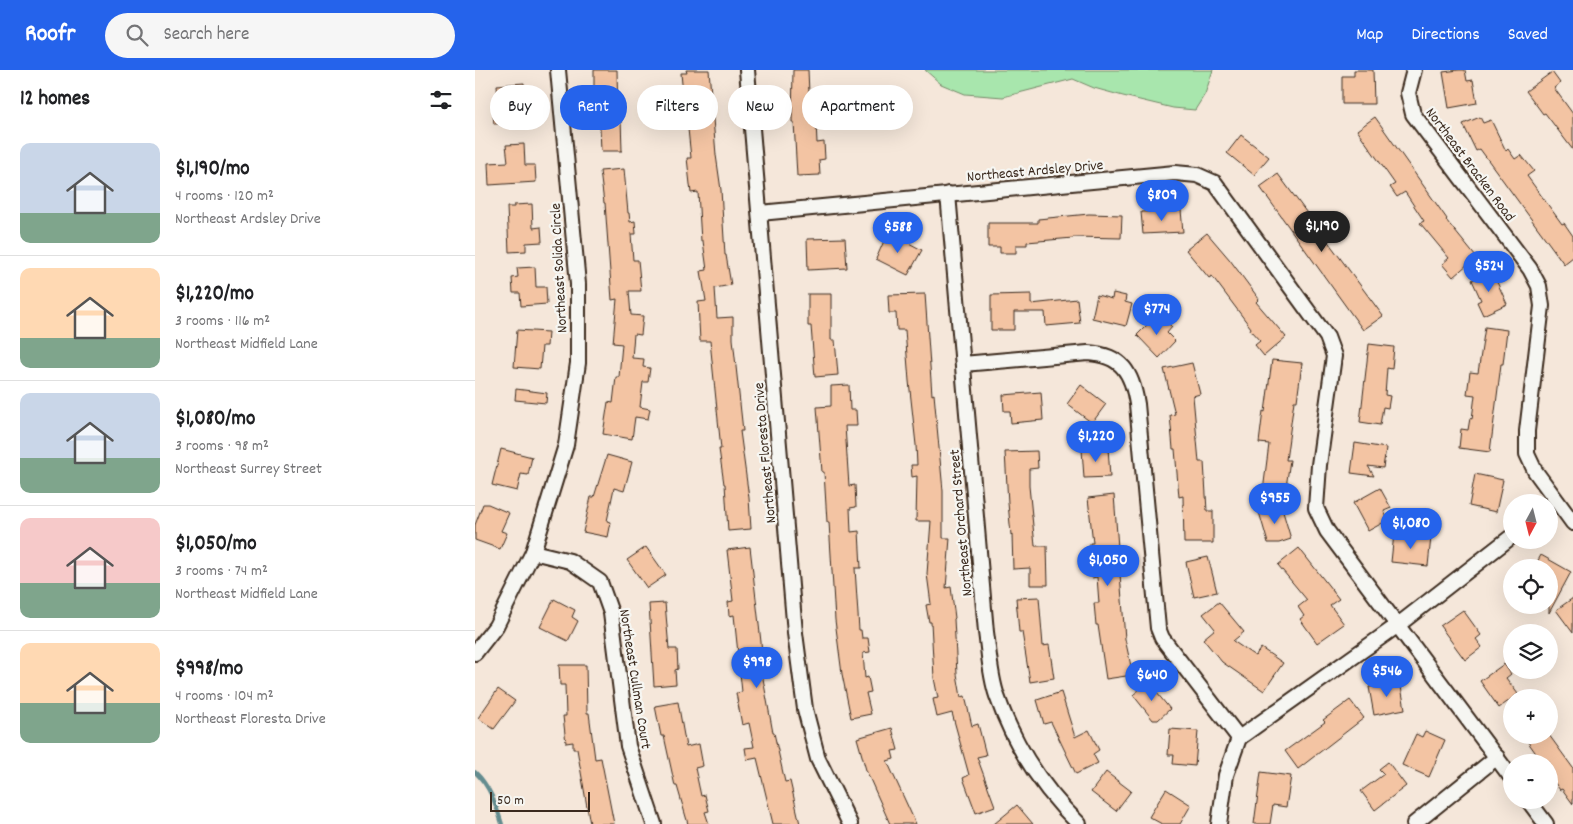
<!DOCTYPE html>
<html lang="en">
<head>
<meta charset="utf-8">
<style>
  body { margin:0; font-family:Dekko,sans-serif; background:#f6f6f6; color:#202124; height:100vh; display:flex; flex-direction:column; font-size:19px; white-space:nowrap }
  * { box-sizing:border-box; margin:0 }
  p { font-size:16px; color:#757577 }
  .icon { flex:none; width:28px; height:28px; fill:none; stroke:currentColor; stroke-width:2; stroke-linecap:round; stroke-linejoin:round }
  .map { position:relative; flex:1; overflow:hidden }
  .panel { display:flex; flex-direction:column; background:#fff; width:475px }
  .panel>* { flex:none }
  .banner { position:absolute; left:15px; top:15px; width:475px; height:45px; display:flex; gap:10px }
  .needle { width:32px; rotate:187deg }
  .buttons { position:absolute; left:1028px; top:424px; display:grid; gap:10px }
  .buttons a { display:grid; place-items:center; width:55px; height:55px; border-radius:50%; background:#fff; box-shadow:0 5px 20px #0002; font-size:25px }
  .scale { position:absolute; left:15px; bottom:12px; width:100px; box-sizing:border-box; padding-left:5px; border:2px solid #3b2a1e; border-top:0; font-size:14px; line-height:18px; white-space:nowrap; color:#3b2a1e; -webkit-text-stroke:4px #f6f6f2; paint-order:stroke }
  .price { position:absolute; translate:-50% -42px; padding:0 11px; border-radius:18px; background:#2563eb; color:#fff; font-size:16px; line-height:32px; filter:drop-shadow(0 1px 2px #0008) }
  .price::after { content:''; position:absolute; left:50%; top:30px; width:15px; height:11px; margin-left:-8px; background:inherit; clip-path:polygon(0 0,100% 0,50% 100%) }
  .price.selected { background:#222; color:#fff }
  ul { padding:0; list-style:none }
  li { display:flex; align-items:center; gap:15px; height:125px; padding:0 20px }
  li+li { border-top:1px solid #e0e0e0 }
  li span { display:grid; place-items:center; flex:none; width:140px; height:100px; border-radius:10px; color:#555 }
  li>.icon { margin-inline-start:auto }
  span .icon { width:60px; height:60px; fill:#fffc; stroke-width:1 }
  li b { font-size:21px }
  h2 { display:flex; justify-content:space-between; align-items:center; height:60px; padding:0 20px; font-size:21px }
  .tag { padding:0 18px; border-radius:22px; background:#fff; box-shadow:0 5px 20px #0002; font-size:18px; line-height:45px }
  .tag.selected { background:#2563eb; color:#fff }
  header { display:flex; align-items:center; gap:30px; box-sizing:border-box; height:70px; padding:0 25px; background:#2563eb; color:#fff }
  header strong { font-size:24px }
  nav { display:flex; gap:28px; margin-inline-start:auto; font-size:18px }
  .search { width:350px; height:45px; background:#f6f6f6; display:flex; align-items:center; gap:12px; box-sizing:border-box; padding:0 18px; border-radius:28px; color:#757577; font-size:19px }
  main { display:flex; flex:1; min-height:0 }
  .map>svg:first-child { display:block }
  .green { fill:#a8e6ad; stroke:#728866 }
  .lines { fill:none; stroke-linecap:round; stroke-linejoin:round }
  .stream { stroke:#638c8f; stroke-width:4 }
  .building { fill:#f3c4a3; stroke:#3b2a1e }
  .minor-casing { stroke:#3b2a1e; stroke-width:18 }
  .minor { stroke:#f6f6f2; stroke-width:14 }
  .labels { text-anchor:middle; stroke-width:4.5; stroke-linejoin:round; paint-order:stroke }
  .street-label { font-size:15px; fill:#3b2a1e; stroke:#f6f6f2 }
</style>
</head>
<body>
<header>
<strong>Roofr</strong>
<div class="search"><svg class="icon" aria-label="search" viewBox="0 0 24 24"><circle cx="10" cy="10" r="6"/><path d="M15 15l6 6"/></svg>Search here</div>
<nav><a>Map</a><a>Directions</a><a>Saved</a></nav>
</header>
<main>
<section class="panel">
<h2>12 homes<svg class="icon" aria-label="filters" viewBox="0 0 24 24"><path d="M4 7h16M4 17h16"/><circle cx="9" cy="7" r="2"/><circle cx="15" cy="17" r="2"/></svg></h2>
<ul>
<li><span style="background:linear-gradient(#c9d6e8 70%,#7fa58c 0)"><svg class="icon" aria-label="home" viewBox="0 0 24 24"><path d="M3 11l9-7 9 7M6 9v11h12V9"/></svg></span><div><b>$1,190/mo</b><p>4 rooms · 120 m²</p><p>Northeast Ardsley Drive</p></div></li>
<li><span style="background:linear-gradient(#ffd9b3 70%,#7fa58c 0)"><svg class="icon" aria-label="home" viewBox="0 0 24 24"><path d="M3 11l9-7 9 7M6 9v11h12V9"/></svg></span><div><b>$1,220/mo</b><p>3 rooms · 116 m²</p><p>Northeast Midfield Lane</p></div></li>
<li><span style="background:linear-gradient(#c9d6e8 65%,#7fa58c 0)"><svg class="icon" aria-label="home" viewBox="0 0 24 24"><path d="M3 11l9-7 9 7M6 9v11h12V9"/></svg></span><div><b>$1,080/mo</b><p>3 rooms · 98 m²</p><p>Northeast Surrey Street</p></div></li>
<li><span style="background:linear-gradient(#f6c9c9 65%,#7fa58c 0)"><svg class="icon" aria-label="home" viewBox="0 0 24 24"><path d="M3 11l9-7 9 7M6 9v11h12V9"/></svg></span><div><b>$1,050/mo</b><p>3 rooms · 74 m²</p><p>Northeast Midfield Lane</p></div></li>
<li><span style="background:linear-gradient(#ffd9b3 60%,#7fa58c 0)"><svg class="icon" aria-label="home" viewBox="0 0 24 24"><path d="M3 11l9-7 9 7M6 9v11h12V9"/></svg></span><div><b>$998/mo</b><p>4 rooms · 104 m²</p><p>Northeast Floresta Drive</p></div></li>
</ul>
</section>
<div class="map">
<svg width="1098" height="754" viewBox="0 0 1098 754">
  <rect width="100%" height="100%" fill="#f5e7da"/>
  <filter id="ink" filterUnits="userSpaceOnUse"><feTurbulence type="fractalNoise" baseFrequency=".02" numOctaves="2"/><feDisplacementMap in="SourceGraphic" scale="10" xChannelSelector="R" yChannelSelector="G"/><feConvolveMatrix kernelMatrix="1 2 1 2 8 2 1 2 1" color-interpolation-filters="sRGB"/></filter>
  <g filter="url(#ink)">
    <polygon class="green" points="450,0 738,0 730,24 720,40 698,38 648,26 619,18 598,9 528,27 490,24 466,14"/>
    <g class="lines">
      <path class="stream" d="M0,702C15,716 21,735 27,754"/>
    </g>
    <g class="building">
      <polygon points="119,0 142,0 143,49 146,48 147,81 126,81 124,34 119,34"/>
      <polygon points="211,0 234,0 241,85 246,120 250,185 251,185 256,215 240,218 242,248 258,247 258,269 268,361 265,361 274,428 276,459 253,461 250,414 249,414 244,379 246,379 235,271 225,271 223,232 231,231 226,201 232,200 228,171 226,171 223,122 216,123 212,88 216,88 212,49 218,49 216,24 208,25 206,3 212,3"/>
      <polygon points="318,0 333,0 334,23 344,23 344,52 341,52 342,73 349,72 350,89 344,90 345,105 322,106 319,52 317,52"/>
      <polygon points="879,0 898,0 899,34 867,34 867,6 879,6"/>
      <polygon points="984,0 990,0 992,11 998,10 1002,33 974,38 968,2"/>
      <polygon points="1077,2 1085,13 1079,18 1098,44 1098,80 1070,43 1068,44 1051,21"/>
      <polygon points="49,13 50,32 56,32 57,52 19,54 17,33 23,33 22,15"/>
      <polygon points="900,47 972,149 971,150 1001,187 978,207 967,194 974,188 945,153 949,151 930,122 922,127 915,117 920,114 882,60"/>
      <polygon points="1005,47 1008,53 1016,50 1031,81 1033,79 1040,89 1046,85 1059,101 1052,106 1087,154 1089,153 1098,166 1098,187 1089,194 1005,79 1001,81 988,54"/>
      <polygon points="766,65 794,87 779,105 752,83"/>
      <polygon points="49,74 50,95 60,95 61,112 14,115 13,93 33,92 31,75"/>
      <polygon points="149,99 153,143 154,143 155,152 160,151 161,164 156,164 158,190 163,190 166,221 154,221 156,245 168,246 166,265 159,264 157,288 169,289 168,297 175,298 173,312 168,312 165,337 175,339 173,349 160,347 157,369 128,364 133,332 138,333 141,307 144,307 147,274 138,273 142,229 137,230 130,133 129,133 125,101"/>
      <polygon points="803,104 908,246 888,260 785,117"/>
      <polygon points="57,134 58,158 66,157 67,172 51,173 51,181 34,182 32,137 39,137 39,135"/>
      <polygon points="706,140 708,162 668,164 666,142"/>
      <polygon points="614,144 647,145 646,168 598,167 598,168 552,172 552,175 541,175 541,183 525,183 525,177 513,177 513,153 563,153 563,149"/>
      <polygon points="413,162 447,180 433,205 401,189"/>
      <polygon points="732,163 755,190 784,229 781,232 811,267 789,286 780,275 785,271 775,260 776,258 737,206 734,208 711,180"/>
      <polygon points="370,168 372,198 333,200 332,169"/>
      <polygon points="60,197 61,217 71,217 72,234 46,236 45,223 38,223 37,208 43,207 42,198"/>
      <polygon points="1017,201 1032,234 1008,245 1002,232 1006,230 997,210"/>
      <polygon points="638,223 651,226 650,232 657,234 651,256 617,248 622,225 637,229"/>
      <polygon points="333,224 356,224 356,270 360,270 363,305 340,307 336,256 333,256"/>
      <polygon points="450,224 457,325 459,324 468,421 468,468 475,468 471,518 476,517 480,548 479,549 482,604 486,627 490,626 497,656 503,654 511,685 502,687 520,736 501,743 488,708 494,705 477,643 462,647 458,629 463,628 459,608 456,552 454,552 451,535 456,534 452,504 456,451 441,451 442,406 437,407 436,395 442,395 441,375 434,311 430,260 422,260 421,243 414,243 413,225"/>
      <polygon points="556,224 556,234 602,229 605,253 571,256 570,242 539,242 539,260 516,260 516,225"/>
      <polygon points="683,244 697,257 692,263 700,271 684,288 662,265"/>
      <polygon points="1010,257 1032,260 1028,294 1026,294 1015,382 984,378 986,359 993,360 995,348 997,349 1000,325 992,324 995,302 1003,303"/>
      <polygon points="42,260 73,262 72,276 67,276 65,299 39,297"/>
      <polygon points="894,274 919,277 917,299 912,298 910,325 915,326 913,338 908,337 905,355 885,352"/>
      <polygon points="797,290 827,293 822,331 819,331 811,390 815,390 810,424 788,421 794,374 784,373 788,341 790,342"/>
      <polygon points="717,293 725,324 718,326 724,392 729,392 732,441 738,441 738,473 709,473 708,426 704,427 700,379 698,379 695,345 700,344 689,299"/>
      <polygon points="374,315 375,340 381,340 382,356 370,356 374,416 380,415 381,437 375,438 376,462 384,461 386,498 380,498 384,560 386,560 387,568 393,568 395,582 388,583 390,608 393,607 396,622 391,623 396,644 376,648 367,604 360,550 354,452 352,452 349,402 347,402 342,337 356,336 356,316"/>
      <polygon points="606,315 631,334 617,353 592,334"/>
      <polygon points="41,319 72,323 71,333 40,330"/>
      <polygon points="566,322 568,350 536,353 535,341 529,341 528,325"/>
      <polygon points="880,373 911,378 908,398 893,396 899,406 876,403"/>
      <polygon points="633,377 635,407 609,408 607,379"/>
      <polygon points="26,379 57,387 53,405 46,404 42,421 17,415"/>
      <polygon points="562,381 563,398 554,399 554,416 560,476 572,476 573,515 555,515 555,498 538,499 537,464 536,465 533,433 530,382"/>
      <polygon points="132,385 157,392 149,421 139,418 132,451 136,452 133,467 108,462 116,427 119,427"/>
      <polygon points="1000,404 1028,410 1021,442 994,436"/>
      <polygon points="905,418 916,438 909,441 913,450 893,461 878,433"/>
      <polygon points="639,425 650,569 658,605 631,609 623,555 621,555 619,533 624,533 622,507 617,508 615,473 618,473 613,428"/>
      <polygon points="8,434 13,434 34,443 26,461 32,463 25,479 0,470 0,455"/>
      <polygon points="806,435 816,469 804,473 793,473 784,442"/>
      <polygon points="919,464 956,467 953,496 916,492"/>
      <polygon points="171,477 191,505 172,518 152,490"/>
      <polygon points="275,477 286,572 289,603 287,603 298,663 299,663 310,712 315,711 325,754 298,754 282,688 272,690 270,678 279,677 274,653 267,655 261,623 267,622 259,545 254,546 253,532 258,531 252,480"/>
      <polygon points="824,478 864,529 855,535 869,554 842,573 825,549 829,546 823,537 832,530 803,495"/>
      <polygon points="1066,485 1096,502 1074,543 1074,498 1059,498"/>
      <polygon points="733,487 742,522 719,527 711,492"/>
      <polygon points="564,527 568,576 574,575 579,608 555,612 547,562 544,562 541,528"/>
      <polygon points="1098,528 1098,563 1081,540"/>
      <polygon points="79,529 100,540 97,547 103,551 93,571 65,557"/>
      <polygon points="744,532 769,562 758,571 780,586 786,578 808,593 789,621 747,592 728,569 740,559 728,544"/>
      <polygon points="190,533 194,579 202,579 203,599 200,600 201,614 179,616 174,534"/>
      <polygon points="988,540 1006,565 1001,569 1007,577 990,590 965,556"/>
      <polygon points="1029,594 1036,604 1031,608 1043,624 1024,638 1005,611"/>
      <polygon points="84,595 111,595 112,643 114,643 120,689 126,688 139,754 115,754 102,679 98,679 98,672 91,673 88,646 91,646 90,615 85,615"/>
      <polygon points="925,611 930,639 899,645 894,617"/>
      <polygon points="673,612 695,639 683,650 678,650 658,625"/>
      <polygon points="23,619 40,631 19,659 3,648"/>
      <polygon points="586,622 600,667 614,660 624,680 618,684 623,693 601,704 576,652 569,654 562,630"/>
      <polygon points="875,630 889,648 823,699 810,681 850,652 848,650"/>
      <polygon points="203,632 211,677 224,674 228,696 220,698 226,726 230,725 234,741 230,742 234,754 213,754 202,716 200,716 189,666 186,666 180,636"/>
      <polygon points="417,658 423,680 417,681 419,689 412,691 441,754 415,754 391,700 382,668"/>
      <polygon points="695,659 723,661 720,696 698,694 699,685 693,685"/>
      <polygon points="950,661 970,670 954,707 927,695 941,664 947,667"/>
      <polygon points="1048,665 1074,665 1098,698 1098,734 1087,719 1085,720 1074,705 1074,692 1067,692"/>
      <polygon points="913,692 931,716 900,740 886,721 909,704 904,699"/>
      <polygon points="631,702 656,721 641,741 616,722"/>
      <polygon points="786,702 816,706 811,737 798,735 795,754 779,754"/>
      <polygon points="691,719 716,735 705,754 687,754 674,747"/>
      <polygon points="542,735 558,754 519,754"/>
    </g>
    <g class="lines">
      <g class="minor-casing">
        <g id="minor">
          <polyline points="272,0 320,563 330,639 343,689 375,754"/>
          <polyline points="939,0 933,23 938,44 1055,199 1064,216 1067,236 1052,361 1052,384 1060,401 1098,453"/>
          <path d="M473,124L511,562C514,583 515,606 522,626C539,675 567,718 604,754"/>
          <polyline points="285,143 700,103 722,105 740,113 852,267 859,286 844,395 841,438 852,461 1036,707"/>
          <path d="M488,294L613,283C647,285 657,303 662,334L683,558L687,568L764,668"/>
          <polyline points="58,482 95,491 125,512 136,543 153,676 179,754"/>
          <polyline points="0,583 21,556 58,482 91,375 103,293 103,214 83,0"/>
          <polyline points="1053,730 1071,754"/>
          <polyline points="744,754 751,705 764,668 923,555 1036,467"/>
          <polyline points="939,754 1022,687"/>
        </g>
      </g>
      <use href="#minor" class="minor"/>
    </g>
  </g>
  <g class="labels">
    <g class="street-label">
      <text transform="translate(996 94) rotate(53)" y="5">Northeast Bracken Road</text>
      <text transform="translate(560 100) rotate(-5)" y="5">Northeast Ardsley Drive</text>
      <text transform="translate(83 198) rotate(-93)" y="5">Northeast Solida Circle</text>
      <text transform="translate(289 383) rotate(-95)" y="5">Northeast Floresta Drive</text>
      <text transform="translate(485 453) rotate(-95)" y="5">Northeast Orchard Street</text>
      <text transform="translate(161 609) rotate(81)" y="5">Northeast Cullman Court</text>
    </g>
  </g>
</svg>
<div class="buttons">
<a><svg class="needle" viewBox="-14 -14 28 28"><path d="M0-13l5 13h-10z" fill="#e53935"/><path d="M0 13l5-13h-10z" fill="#757577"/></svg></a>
<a><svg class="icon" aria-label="locate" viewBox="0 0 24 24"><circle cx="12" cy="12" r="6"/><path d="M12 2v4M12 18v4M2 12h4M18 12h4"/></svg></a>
<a><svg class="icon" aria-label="layers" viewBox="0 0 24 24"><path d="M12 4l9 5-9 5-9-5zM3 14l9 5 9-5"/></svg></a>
<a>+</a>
<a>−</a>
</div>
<div class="scale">50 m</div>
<b class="price" style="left:687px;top:152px">$809</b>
<b class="price selected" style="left:847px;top:183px">$1,190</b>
<b class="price" style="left:423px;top:184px">$588</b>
<b class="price" style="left:1014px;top:223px">$524</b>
<b class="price" style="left:682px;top:266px">$774</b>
<b class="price" style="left:621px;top:393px">$1,220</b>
<b class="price" style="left:800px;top:455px">$955</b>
<b class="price" style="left:936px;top:480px">$1,080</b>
<b class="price" style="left:633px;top:517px">$1,050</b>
<b class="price" style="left:282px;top:619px">$998</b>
<b class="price" style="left:912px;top:628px">$546</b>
<b class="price" style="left:677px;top:632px">$640</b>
<div class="banner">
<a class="tag">Buy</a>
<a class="tag selected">Rent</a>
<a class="tag">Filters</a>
<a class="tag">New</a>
<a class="tag">Apartment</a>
</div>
</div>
</main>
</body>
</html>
